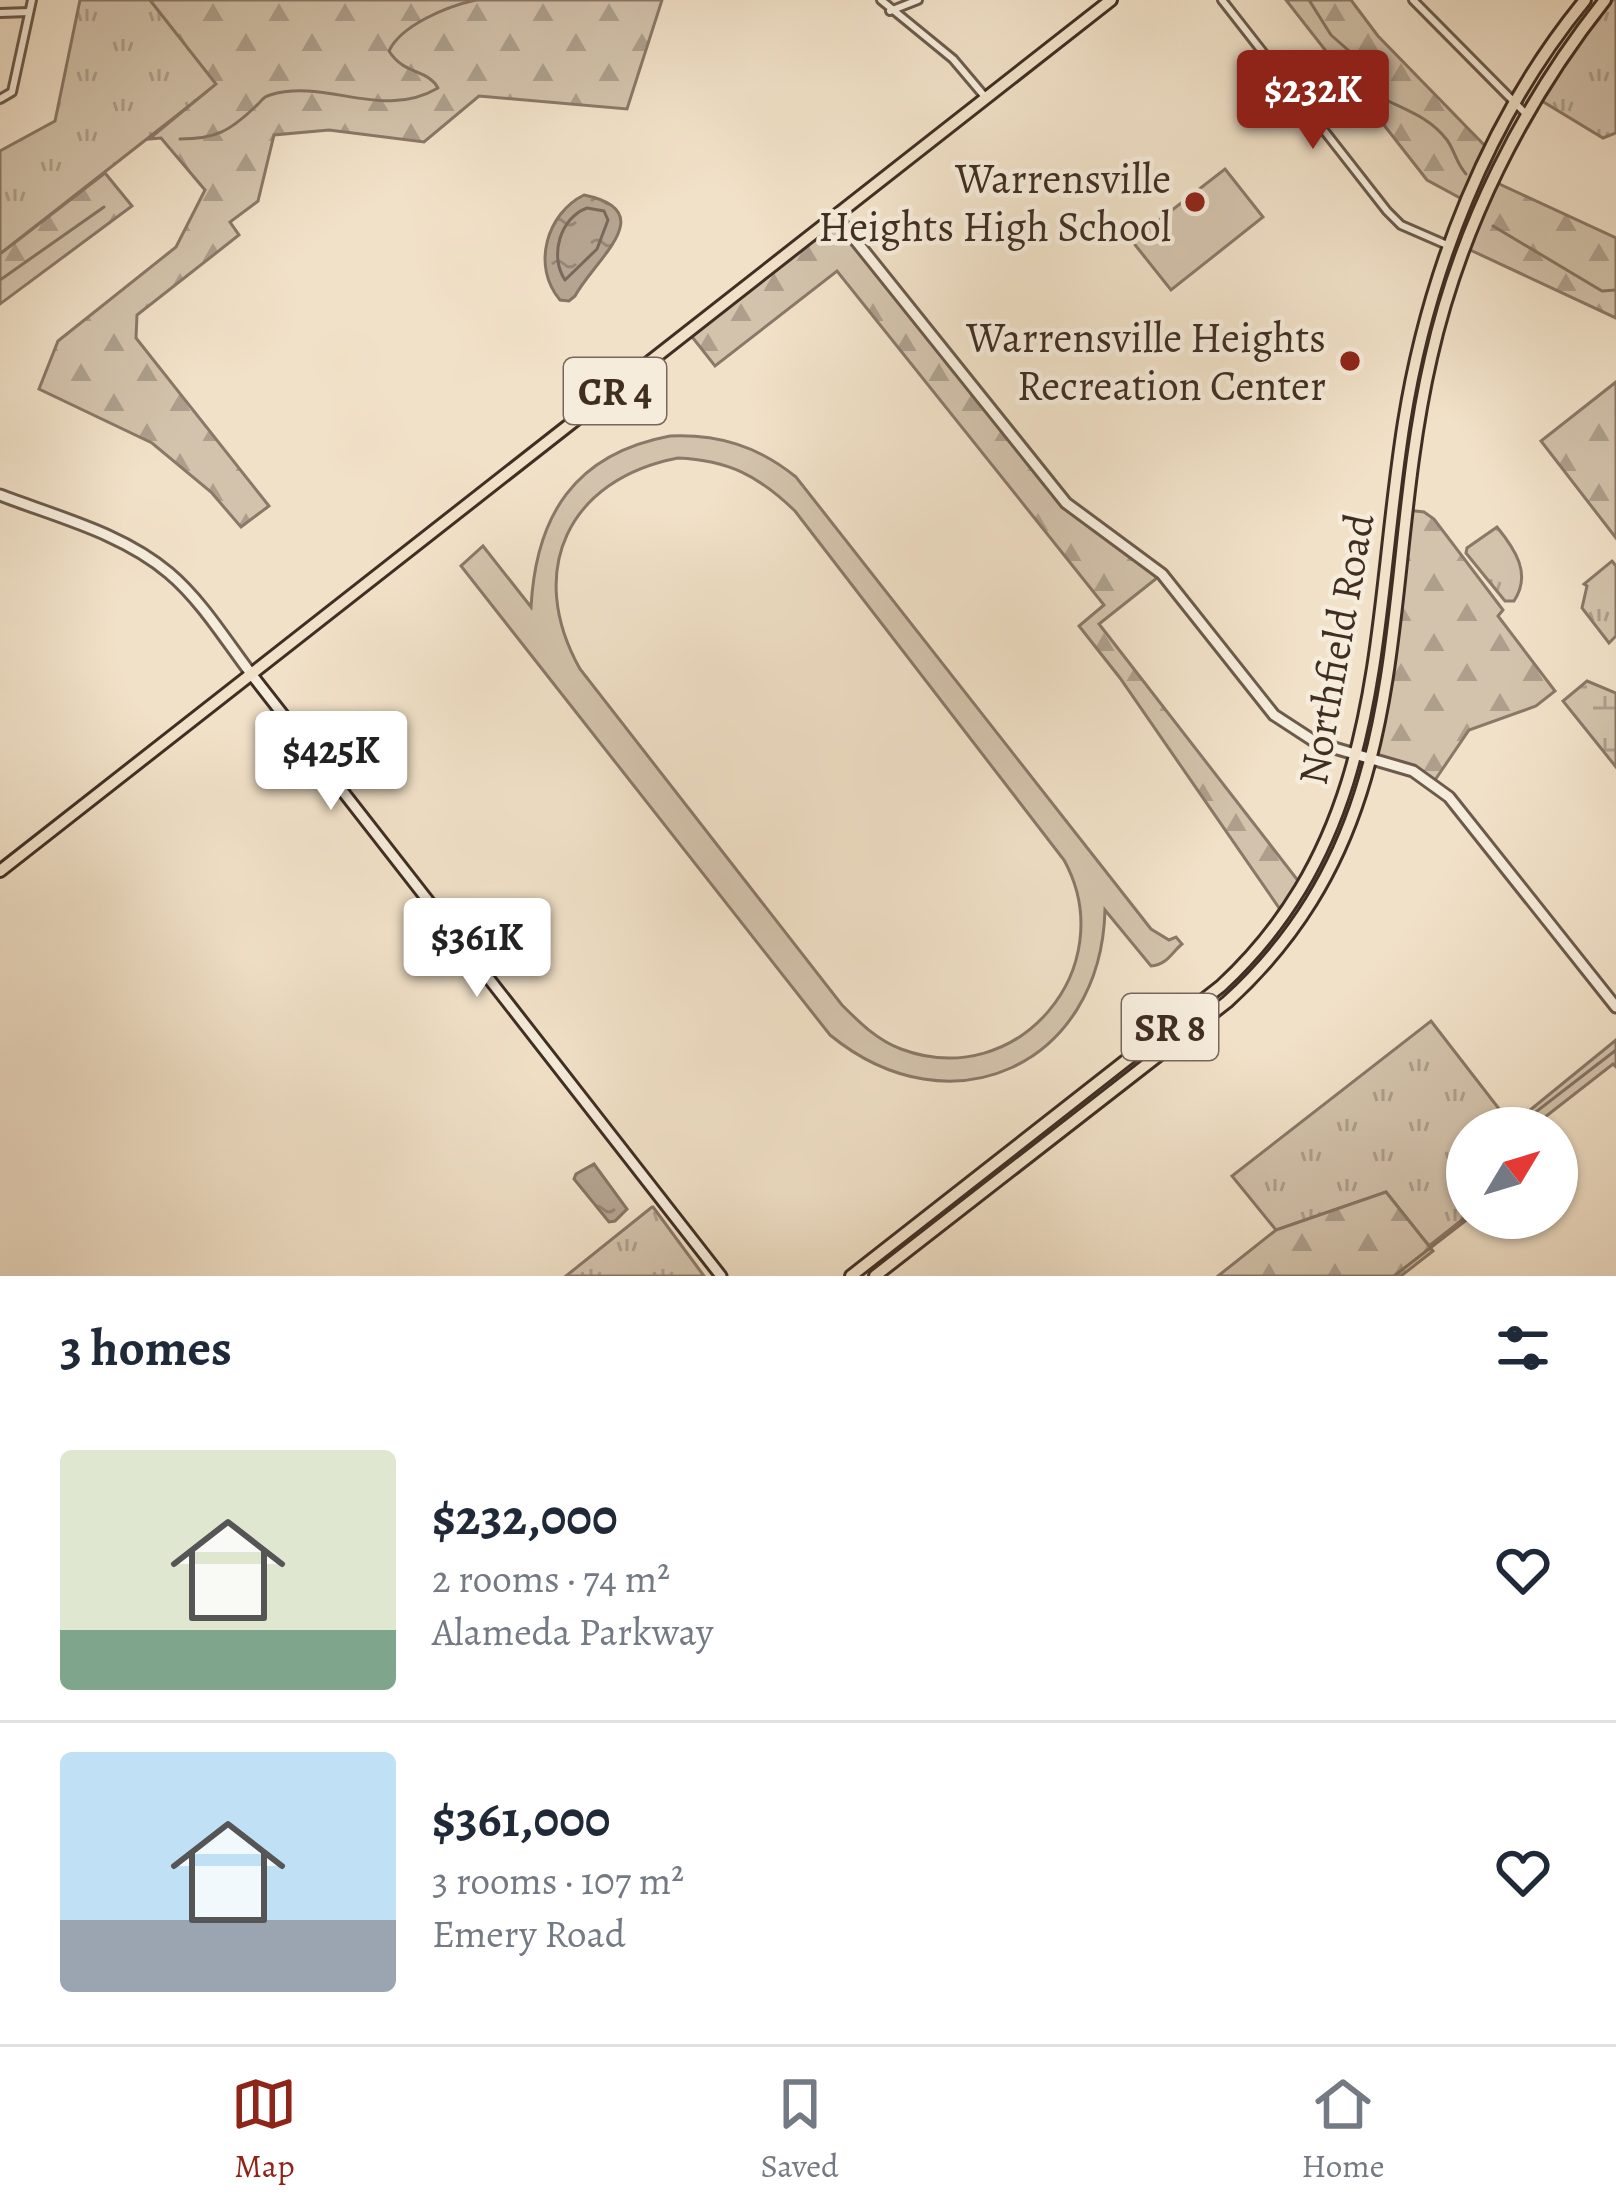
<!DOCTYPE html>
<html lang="en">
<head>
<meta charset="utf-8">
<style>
  body { margin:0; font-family:Alegreya,serif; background:#f6f6f7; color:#1f2937; height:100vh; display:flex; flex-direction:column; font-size:45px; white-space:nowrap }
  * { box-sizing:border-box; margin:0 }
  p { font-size:39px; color:#747a83 }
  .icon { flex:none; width:66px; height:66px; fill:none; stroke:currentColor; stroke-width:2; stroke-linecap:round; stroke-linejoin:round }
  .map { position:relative; height:1276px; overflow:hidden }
  .side { display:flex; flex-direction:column; background:#fff; flex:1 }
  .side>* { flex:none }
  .needle { width:78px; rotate:52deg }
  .buttons { position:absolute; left:1446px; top:1107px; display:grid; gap:24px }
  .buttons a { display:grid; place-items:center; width:132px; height:132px; border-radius:50%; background:#fff; box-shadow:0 3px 9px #0004; font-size:60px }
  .price { position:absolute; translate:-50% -102px; padding:0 27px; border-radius:12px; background:#fff; color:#222; font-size:39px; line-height:78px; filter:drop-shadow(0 3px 6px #0008) }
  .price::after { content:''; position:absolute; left:50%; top:72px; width:36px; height:27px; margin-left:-18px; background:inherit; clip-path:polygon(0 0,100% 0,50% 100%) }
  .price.current { background:#8f2418; color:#fff }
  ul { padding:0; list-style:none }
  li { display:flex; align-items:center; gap:36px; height:300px; padding:0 60px }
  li+li { border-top:3px solid #e0e1e3 }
  li span { display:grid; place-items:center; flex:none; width:336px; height:240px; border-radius:12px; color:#555 }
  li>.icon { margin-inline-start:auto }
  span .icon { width:144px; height:144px; fill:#fffc; stroke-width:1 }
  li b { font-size:51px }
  h2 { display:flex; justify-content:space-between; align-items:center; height:144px; padding:0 60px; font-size:51px }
  .dock { display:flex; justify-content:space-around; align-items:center; height:168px; border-top:3px solid #e0e1e3; background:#fff; font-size:33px; color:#747a83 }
  .dock a { display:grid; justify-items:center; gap:6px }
  .dock .current { color:#8f2418 }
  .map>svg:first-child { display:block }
  .grass { fill:url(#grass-tufts); stroke:#8a7868; stroke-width:3 }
  .forest { fill:url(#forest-firs); stroke:#8a7868; stroke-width:3 }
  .wetland { fill:url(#wetland-marsh); stroke:#8a7868; stroke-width:3 }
  .garden { fill:#d3c3ac; stroke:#8a7868; stroke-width:3; fill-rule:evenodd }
  .water { fill:url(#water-ripples); stroke:#867564; stroke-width:3 }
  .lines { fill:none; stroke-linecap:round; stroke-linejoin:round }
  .shore { stroke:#7a695a; stroke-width:3 }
  .stream { stroke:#867564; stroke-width:3 }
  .minor-casing { stroke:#6c5b4c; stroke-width:12 }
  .tertiary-casing { stroke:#6c5b4c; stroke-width:15 }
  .secondary-casing { stroke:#402e23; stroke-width:15 }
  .primary-casing { stroke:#402e23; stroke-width:16 }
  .minor { stroke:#f6ecdb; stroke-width:6 }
  .tertiary { stroke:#f6ecdb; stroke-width:9 }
  .secondary { stroke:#f6ecdb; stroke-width:9 }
  .primary { stroke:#f1e1c8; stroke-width:10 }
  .poi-dot { fill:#8f2418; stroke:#f6ecdb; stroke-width:4.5 }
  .labels { text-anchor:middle; stroke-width:9; stroke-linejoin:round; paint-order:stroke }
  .shield { fill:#f6ecdb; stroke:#77675a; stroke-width:3 }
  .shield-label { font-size:39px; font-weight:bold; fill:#402e23 }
  .poi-label { font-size:42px; fill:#402e23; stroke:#f6ecdb; text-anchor:end }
  .street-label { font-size:42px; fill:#402e23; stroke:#f6ecdb }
</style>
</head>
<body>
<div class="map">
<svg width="1616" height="1276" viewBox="0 0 1616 1276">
  <defs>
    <pattern id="grass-tufts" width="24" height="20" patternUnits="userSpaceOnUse" patternTransform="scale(3)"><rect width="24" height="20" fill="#d3c3ac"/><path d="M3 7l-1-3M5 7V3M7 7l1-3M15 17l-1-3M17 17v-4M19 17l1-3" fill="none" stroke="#ad9f8c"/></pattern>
    <pattern id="forest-firs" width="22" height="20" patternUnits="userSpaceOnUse" patternTransform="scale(3)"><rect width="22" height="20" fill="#d3c3ac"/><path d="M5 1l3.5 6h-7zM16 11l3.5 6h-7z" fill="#ad9f8c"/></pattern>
    <pattern id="wetland-marsh" width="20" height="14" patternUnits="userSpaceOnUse" patternTransform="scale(3)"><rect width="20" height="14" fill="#d3c3ac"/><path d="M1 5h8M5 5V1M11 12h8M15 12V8" fill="none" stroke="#ad9f8c"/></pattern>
    <pattern id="water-ripples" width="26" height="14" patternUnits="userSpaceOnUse" patternTransform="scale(3)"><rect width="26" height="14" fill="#b5a490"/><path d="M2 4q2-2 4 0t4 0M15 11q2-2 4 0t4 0" fill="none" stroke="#958675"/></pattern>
  </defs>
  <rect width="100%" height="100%" fill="#f1e1c8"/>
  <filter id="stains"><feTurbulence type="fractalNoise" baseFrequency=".00167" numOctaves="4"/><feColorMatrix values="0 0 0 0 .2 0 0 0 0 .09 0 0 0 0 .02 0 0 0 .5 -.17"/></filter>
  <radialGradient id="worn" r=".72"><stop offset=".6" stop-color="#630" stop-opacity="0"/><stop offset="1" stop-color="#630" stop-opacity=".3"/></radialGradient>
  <g class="grass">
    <polygon points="80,0 150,0 217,84 0,254 0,151 55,121"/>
    <polygon points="1605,0 1616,0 1616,133 1603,138 1537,98"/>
    <path d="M1497,527C1515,549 1532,574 1514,601H1505L1466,553L1467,548Z"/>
    <polygon points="1612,561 1616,566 1616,636 1609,643 1582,608 1587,586 1584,584"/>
    <polygon points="1431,1021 1510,1123 1508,1128 1467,1128 1467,1216 1429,1246 1386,1192 1276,1230 1232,1176"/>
    <polygon points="653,1207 704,1276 566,1276 652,1207"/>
  </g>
  <g class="forest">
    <polygon points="150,0 662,0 627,109 479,96 424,142 329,130 274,135 258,201 230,222 239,235 137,315 136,338 269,506 241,527 211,492 152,443 39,389 58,341 176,247 205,190 161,138 149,139 216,84"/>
    <polygon points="1286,0 1351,0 1378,36 1490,151 1462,199 1427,180"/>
    <polygon points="105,173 132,206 0,304 0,254"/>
    <polygon points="1493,181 1616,238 1616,318 1466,248"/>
    <polygon points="836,216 1066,503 1162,574 1099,624 1303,887 1284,915 1120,678 1079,626 1104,605 837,271 715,366 689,333"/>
    <polygon points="1616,382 1616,538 1541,441"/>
    <polygon points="1407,510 1424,512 1434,519 1503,610 1498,616 1555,691 1536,706 1469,730 1433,783 1372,758"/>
    <polygon points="1616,1040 1616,1067 1613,1064 1531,1128 1508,1128"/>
    <polygon points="1386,1192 1433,1251 1401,1276 1218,1276 1276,1230"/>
  </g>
  <polygon class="wetland" points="1587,681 1616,693 1616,767 1563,701"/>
  <g class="garden">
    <polygon points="1225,169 1263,217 1171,290 1132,241"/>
    <path d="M670,436C718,434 758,446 796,477L1151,929L1169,940L1176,937L1182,944C1172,952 1167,965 1151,966L1105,910C1101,1065 951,1134 830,1035L461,566L483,546L531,607C536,516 574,454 670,436ZM678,458C728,460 759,476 795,511L1064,860C1123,967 1018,1093 901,1049C877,1040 860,1023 842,1005L580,669C525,571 568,479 678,458Z"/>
  </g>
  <g class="water">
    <path d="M584,195C662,211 595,259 575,296L569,301L560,300C531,266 547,213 584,195Z"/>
    <polygon points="594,1164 627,1209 615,1221 609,1222 574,1179 576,1174"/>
  </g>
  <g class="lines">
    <path class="shore" d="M587,208L604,211L608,220L597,249L565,280C549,256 560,218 587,208Z"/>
    <g class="stream">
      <path d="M1309,0L1331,35L1357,58L1373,93C1400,109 1427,114 1447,140C1455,151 1456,163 1466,174"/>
      <path d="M180,139C216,139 230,131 256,106C263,100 262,97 270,95C327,78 382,121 438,88C428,69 404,75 389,51C401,25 448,6 476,0"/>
      <polyline points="1493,226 1602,291 1616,290"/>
      <polyline points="0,280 104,207"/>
      <polyline points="1515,1128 1616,1050"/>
      <polyline points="1394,1276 1469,1218"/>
    </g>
    <g class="minor-casing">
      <g id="minor">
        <polyline points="881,0 953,59 986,98"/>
        <polyline points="1222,0 1387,211 1401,225 1447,245"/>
        <polyline points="1413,0 1527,115"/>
        <polyline points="890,11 918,0"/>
        <polyline points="0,13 29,12"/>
        <polyline points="0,99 12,92 32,0"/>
      </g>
    </g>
    <g class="tertiary-casing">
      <g id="tertiary">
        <polyline points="836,216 1066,503 1162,574 1274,715 1317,743 1413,771 1449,797 1616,1007"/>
        <path d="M0,495C57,517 122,533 169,573C202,601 226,641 252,675"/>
      </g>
    </g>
    <g class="secondary-casing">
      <polyline id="secondary" points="252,675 721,1276"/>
    </g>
    <g class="primary-casing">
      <g id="primary">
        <polyline points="0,871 1111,0"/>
        <path d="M851,1276L1221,986C1388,831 1371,629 1404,422C1428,272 1488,118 1585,0"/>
        <path d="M875,1276L1227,1002C1425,822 1377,592 1431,358C1460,229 1523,103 1605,0"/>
      </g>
    </g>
    <use href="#minor" class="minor"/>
    <use href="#tertiary" class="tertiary"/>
    <use href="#secondary" class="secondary"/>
    <use href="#primary" class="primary"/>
  </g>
  <g class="poi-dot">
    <circle cx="1195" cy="202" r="12"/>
    <circle cx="1350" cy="361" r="12"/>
  </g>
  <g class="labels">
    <g class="shield">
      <rect x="564" y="358" width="102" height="66" rx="9"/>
      <rect x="1122" y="994" width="96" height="66" rx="9"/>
    </g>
    <g class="shield-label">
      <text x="615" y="405">CR 4</text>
      <text x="1170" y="1041">SR 8</text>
    </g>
    <g class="poi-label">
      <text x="1171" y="193">Warrensville<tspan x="1171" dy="48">Heights High School</tspan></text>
      <text x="1326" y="352">Warrensville Heights<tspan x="1326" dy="48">Recreation Center</tspan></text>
    </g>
    <g class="street-label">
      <text transform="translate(1335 649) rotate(-80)" y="15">Northfield Road</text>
    </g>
  </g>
  <rect width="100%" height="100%" filter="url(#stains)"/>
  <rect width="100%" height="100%" fill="url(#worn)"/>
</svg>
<div class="buttons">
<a><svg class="needle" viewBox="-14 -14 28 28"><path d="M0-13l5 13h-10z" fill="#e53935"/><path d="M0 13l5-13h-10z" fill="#747a83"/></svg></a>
</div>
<b class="price current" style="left:1313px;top:152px">$232K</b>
<b class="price" style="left:331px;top:813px">$425K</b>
<b class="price" style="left:477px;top:1000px">$361K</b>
</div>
<section class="side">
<h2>3 homes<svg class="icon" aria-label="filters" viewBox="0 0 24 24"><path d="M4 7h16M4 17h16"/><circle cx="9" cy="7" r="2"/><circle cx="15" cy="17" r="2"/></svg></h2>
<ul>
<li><span style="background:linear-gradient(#dfe7d0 75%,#7fa58c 0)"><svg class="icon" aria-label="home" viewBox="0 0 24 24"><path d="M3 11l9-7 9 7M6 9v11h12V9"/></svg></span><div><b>$232,000</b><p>2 rooms · 74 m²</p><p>Alameda Parkway</p></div><svg class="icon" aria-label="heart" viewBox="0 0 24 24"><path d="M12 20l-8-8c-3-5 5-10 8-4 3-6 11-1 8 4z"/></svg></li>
<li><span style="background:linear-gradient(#bfe0f5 70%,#9aa5b1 0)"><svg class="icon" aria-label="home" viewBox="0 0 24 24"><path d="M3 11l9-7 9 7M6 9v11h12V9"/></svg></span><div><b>$361,000</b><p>3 rooms · 107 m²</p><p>Emery Road</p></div><svg class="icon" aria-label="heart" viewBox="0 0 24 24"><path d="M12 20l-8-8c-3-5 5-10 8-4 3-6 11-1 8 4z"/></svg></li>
</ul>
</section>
<nav class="dock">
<a class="current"><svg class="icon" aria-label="map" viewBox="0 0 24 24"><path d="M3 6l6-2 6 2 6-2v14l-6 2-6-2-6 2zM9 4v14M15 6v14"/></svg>Map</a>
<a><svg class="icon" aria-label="saved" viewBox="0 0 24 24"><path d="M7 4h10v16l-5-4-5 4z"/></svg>Saved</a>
<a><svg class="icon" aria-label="home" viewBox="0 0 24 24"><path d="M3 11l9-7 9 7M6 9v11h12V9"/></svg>Home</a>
</nav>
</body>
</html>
